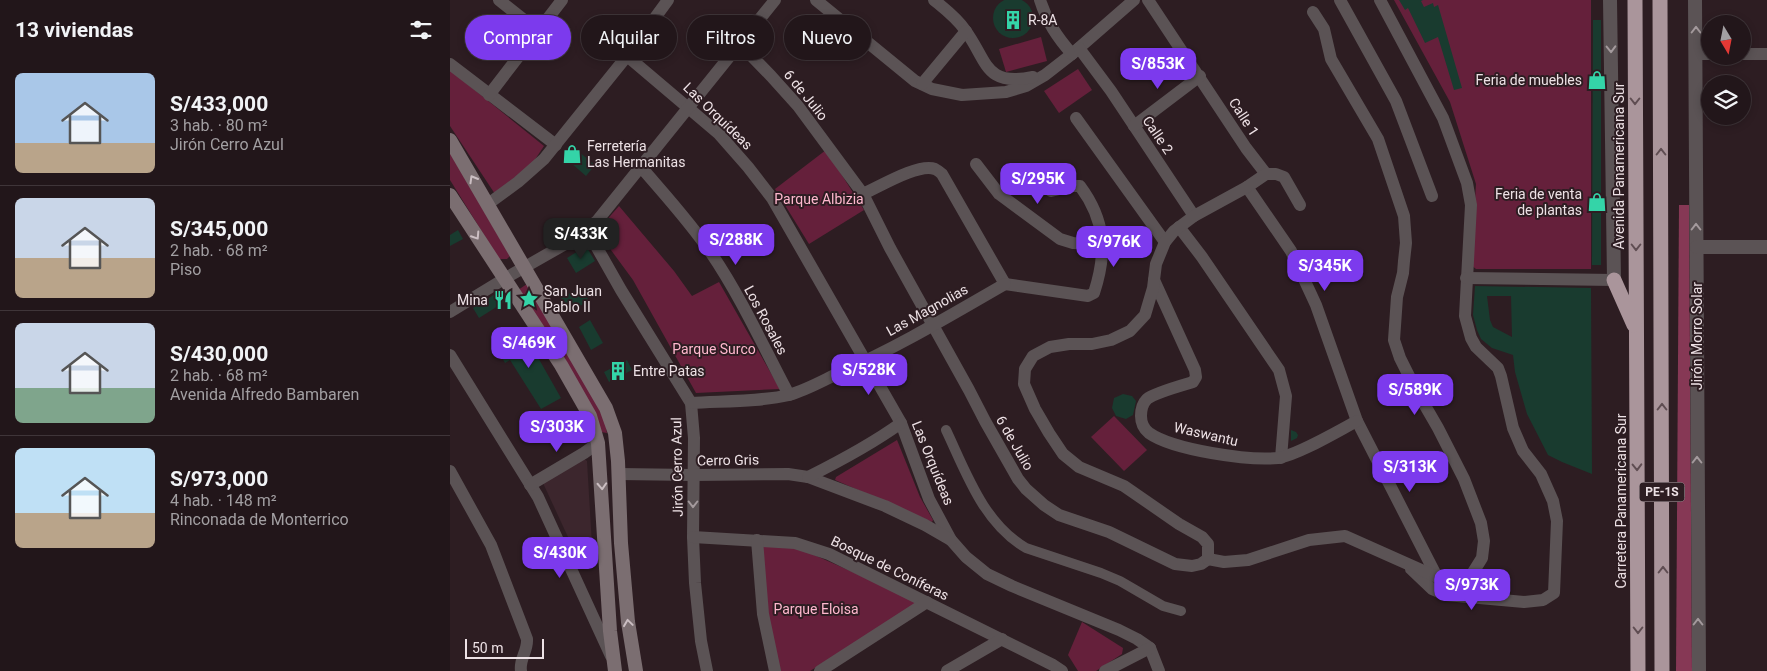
<!DOCTYPE html>
<html lang="es">
<head>
<meta charset="utf-8">
<style>
  body { margin:0; font-family:Roboto,sans-serif; background:#2a1f23; color:#f1f3f6; height:100vh; display:flex; flex-direction:column; font-size:19px; white-space:nowrap }
  * { box-sizing:border-box; margin:0 }
  p { font-size:16px; color:#a29fa2 }
  .icon { flex:none; width:28px; height:28px; fill:none; stroke:currentColor; stroke-width:2; stroke-linecap:round; stroke-linejoin:round }
  .map { position:relative; flex:1; overflow:hidden }
  .drawer { display:flex; flex-direction:column; background:#22161a; width:450px }
  .drawer>* { flex:none }
  .guide { position:absolute; left:15px; top:15px; width:475px; height:45px; display:flex; gap:10px }
  .needle { width:32px; rotate:170deg }
  .buttons { position:absolute; left:1251px; top:15px; display:grid; gap:10px }
  .buttons a { display:grid; place-items:center; width:50px; height:50px; border-radius:50%; background:#22161a; box-shadow:0 2px 8px #0003,0 0 0 1px #3f3539; font-size:25px }
  .scale { position:absolute; left:15px; bottom:12px; width:79px; box-sizing:border-box; padding-left:5px; border:2px solid #ede1e5; border-top:0; font-size:14px; line-height:18px; white-space:nowrap; color:#ede1e5; -webkit-text-stroke:4px #2d1d22; paint-order:stroke }
  .price { position:absolute; translate:-50% -42px; padding:0 11px; border-radius:10px; background:#7c3aed; color:#fff; font-size:16px; line-height:32px; filter:drop-shadow(0 1px 2px #0008) }
  .price::after { content:''; position:absolute; left:50%; top:30px; width:15px; height:11px; margin-left:-8px; background:inherit; clip-path:polygon(0 0,100% 0,50% 100%) }
  .price.selected { background:#222; color:#fff }
  ul { padding:0; list-style:none }
  li { display:flex; align-items:center; gap:15px; height:125px; padding:0 15px }
  li+li { border-top:1px solid #3f3539 }
  li span { display:grid; place-items:center; flex:none; width:140px; height:100px; border-radius:8px; color:#555 }
  li>.icon { margin-inline-start:auto }
  span .icon { width:60px; height:60px; fill:#fffc; stroke-width:1 }
  li b { font-size:21px }
  h2 { display:flex; justify-content:space-between; align-items:center; height:60px; padding:0 15px; font-size:21px }
  .pill { padding:0 18px; border-radius:22px; background:#22161a; box-shadow:0 2px 8px #0003,0 0 0 1px #3f3539; font-size:18px; line-height:45px }
  .pill.selected { background:#7c3aed; color:#fff }
  main { display:flex; flex:1; min-height:0 }
  .map>svg:first-child { display:block }
  .built { fill:#3c262d }
  .green { fill:#65203b }
  .forest { fill:#863855 }
  .building { fill:#193b2f; fill-rule:evenodd }
  .lines { fill:none; stroke-linecap:round; stroke-linejoin:round }
  .pedestrian { stroke:#5b5355; stroke-width:10 }
  .minor { stroke:#5b5355; stroke-width:12 }
  .tertiary { stroke:#5b5355; stroke-width:14 }
  .secondary { stroke:#7b6e71; stroke-width:14 }
  .motorway { stroke:#aa959b; stroke-width:15 }
  .oneway { stroke:#a49a9d }
  .oneway2 { stroke:#5f4d52 }
  .oneway3 { stroke:#cbbec2 }
  .labels { text-anchor:middle; stroke-width:4; stroke-linejoin:round; paint-order:stroke }
  .shield { fill:#2d1d22; stroke:#b3a6aa; stroke-width:1 }
  .shield-label { font-size:12px; font-weight:bold; fill:#ede1e5 }
  .poi-label { font-size:14px; fill:#ede1e5; stroke:#2d1d22; text-anchor:start }
  .street-label { font-size:14px; fill:#ede1e5; stroke:#2d1d22 }
  .park-label { font-size:14px; fill:#ffb8ce; stroke:#2d1d22 }
</style>
</head>
<body>
<main>
<section class="drawer">
<h2>13 viviendas<svg class="icon" aria-label="filters" viewBox="0 0 24 24"><path d="M4 7h16M4 17h16"/><circle cx="9" cy="7" r="2"/><circle cx="15" cy="17" r="2"/></svg></h2>
<ul>
<li><span style="background:linear-gradient(#a9c7e8 70%,#b9a48a 0)"><svg class="icon" aria-label="home" viewBox="0 0 24 24"><path d="M3 11l9-7 9 7M6 9v11h12V9"/></svg></span><div><b>S/433,000</b><p>3 hab. · 80 m²</p><p>Jirón Cerro Azul</p></div></li>
<li><span style="background:linear-gradient(#c9d6e8 60%,#b9a48a 0)"><svg class="icon" aria-label="home" viewBox="0 0 24 24"><path d="M3 11l9-7 9 7M6 9v11h12V9"/></svg></span><div><b>S/345,000</b><p>2 hab. · 68 m²</p><p>Piso</p></div></li>
<li><span style="background:linear-gradient(#c9d6e8 65%,#7fa58c 0)"><svg class="icon" aria-label="home" viewBox="0 0 24 24"><path d="M3 11l9-7 9 7M6 9v11h12V9"/></svg></span><div><b>S/430,000</b><p>2 hab. · 68 m²</p><p>Avenida Alfredo Bambaren</p></div></li>
<li><span style="background:linear-gradient(#bfe0f5 65%,#b9a48a 0)"><svg class="icon" aria-label="home" viewBox="0 0 24 24"><path d="M3 11l9-7 9 7M6 9v11h12V9"/></svg></span><div><b>S/973,000</b><p>4 hab. · 148 m²</p><p>Rinconada de Monterrico</p></div></li>
</ul>
</section>
<div class="map">
<svg width="1317" height="671" viewBox="0 0 1317 671">
  <rect width="100%" height="100%" fill="#2d1d22"/>
  <polygon class="built" points="134,459 137,461 142,545 124,550 93,483"/>
  <g class="green">
    <polygon points="944,0 1141,0 1141,269 1026,269 1021,265 1026,184 1000,102"/>
    <polygon points="591,37 597,61 556,72 549,49"/>
    <polygon points="628,69 642,90 609,113 594,91"/>
    <polygon points="0,70 94,146 82,164 45,194 0,126"/>
    <polygon points="376,150 414,210 359,244 325,189"/>
    <polygon points="0,153 60,256 57,259 49,259 0,180"/>
    <polygon points="169,206 224,271 242,296 269,282 330,389 246,393 183,280 147,231"/>
    <polygon points="77,284 143,396 155,422 157,433 151,432 68,290"/>
    <polygon points="664,416 697,450 674,471 641,437"/>
    <polygon points="447,440 470,497 483,520 482,522 385,480 386,477"/>
    <polygon points="312,546 346,547 471,602 360,671 329,671 321,642"/>
    <polygon points="632,622 673,648 672,654 646,671 628,671 618,655"/>
  </g>
  <polygon class="forest" points="1229,205 1239,205 1242,671 1226,671"/>
  <g class="building">
    <circle cx="563" cy="18" r="20"/>
    <polygon points="949,0 973,0 971,1 974,7 983,3 984,7 988,5 1012,88 1004,90 988,37 975,43 958,8 955,10"/>
    <polygon points="1143,20 1151,20 1151,265 1142,265"/>
    <polygon points="123,147 145,165 136,176 114,157"/>
    <polygon points="8,230 13,239 0,246 0,235"/>
    <polygon points="136,246 145,261 126,273 117,258"/>
    <path d="M1025,286L1141,288L1142,474L1112,462L1098,455L1077,414L1065,372L1063,355L1042,348L1031,339L1027,330L1023,315ZM1037,296H1061L1062,337L1043,327L1040,320Z"/>
    <polygon points="131,287 139,301 119,312 111,298"/>
    <polygon points="50,291 56,301 29,318 23,308"/>
    <polygon points="140,320 153,343 141,350 129,327"/>
    <polygon points="73,331 111,398 91,409 60,360 55,363 46,347"/>
    <polygon points="177,360 182,370 159,382 154,372"/>
    <polygon points="673,394 682,396 686,401 683,415 676,419 666,416 662,408 664,398"/>
    <polygon points="841,430 846,432 848,435 847,438 841,441"/>
  </g>
  <g class="lines">
    <path class="pedestrian" d="M496,430C516,472 533,523 576,548L651,573L670,581L713,606L731,611"/>
    <g class="minor">
      <polyline points="49,0 88,31"/>
      <polyline points="366,0 465,81 482,89 512,95 556,92 576,86 595,75 622,54 684,0"/>
      <path d="M484,0C495,9 507,18 515,30C538,61 534,87 583,77"/>
      <path d="M590,0C597,22 607,37 622,54"/>
      <polyline points="698,0 796,148 816,174"/>
      <polyline points="890,0 946,101 982,196"/>
      <polyline points="930,0 993,118 1017,183 1021,205 1015,316 1021,338 1026,347 1048,368 1051,376 1063,428 1073,451 1091,474 1103,501 1107,521 1104,593 1093,600 1074,602 996,595 982,589 961,569"/>
      <polyline points="290,44 321,76 348,106 413,194 440,248 519,390 535,421 568,479 576,489 594,505 609,515 659,532 725,564 742,566 751,564 758,559"/>
      <polyline points="629,48 661,91 744,216"/>
      <polyline points="1246,54 1260,54"/>
      <polyline points="1292,54 1317,54"/>
      <polyline points="177,56 269,134 298,167 322,198 451,423 479,499 501,540 516,557 537,574 562,586 669,630 687,639 700,648 709,671"/>
      <polyline points="0,64 106,145"/>
      <polyline points="472,84 516,31"/>
      <polyline points="39,95 112,0"/>
      <polyline points="626,118 715,242"/>
      <polyline points="684,126 750,76"/>
      <polyline points="526,164 549,194 610,239 623,243 653,244"/>
      <path d="M191,167C215,195 240,222 261,253C291,297 314,348 339,395"/>
      <polyline points="797,187 841,251 866,305 907,421 987,577"/>
      <path d="M413,194C429,187 468,163 485,169C487,170 491,173 492,174L555,284"/>
      <polyline points="38,204 68,182 94,159 177,56 218,0"/>
      <polyline points="729,227 752,257 829,370 836,396 831,458"/>
      <polyline points="137,230 171,290 241,403 244,438 243,537 245,583 251,641 257,671"/>
      <polyline points="1016,278 1164,280"/>
      <path d="M704,280L745,370L746,377L743,382C733,385 704,393 697,399C692,404 691,410 691,416C691,423 694,429 699,433C723,450 799,461 828,458C848,455 888,431 907,421"/>
      <path d="M555,284L638,296L644,293C657,253 656,221 630,186H622L601,191"/>
      <polyline points="0,312 54,279 124,239 147,221 325,0"/>
      <polyline points="0,355 88,497 161,656"/>
      <path d="M241,403C271,401 310,402 339,395C357,390 374,380 391,372C448,347 501,315 555,284"/>
      <path d="M0,471L41,545L77,639C78,651 69,659 71,671"/>
      <polyline points="169,474 243,475 338,474 358,477 435,506 475,525 501,540"/>
      <path d="M358,477C390,461 422,444 451,423"/>
      <polyline points="80,485 134,453 148,443"/>
      <polyline points="243,537 345,543 379,554 603,665 612,671"/>
      <polyline points="307,540 313,614 325,671"/>
      <polyline points="758,559 774,562 798,560 859,540 895,536 987,577 1008,579 1022,574 1032,558 1034,541 1031,523 1014,479 988,428 966,390 950,358 944,340 947,297 953,273 954,261 956,243 954,216 928,139 881,59 874,29 863,12"/>
      <polyline points="758,559 758,544 752,537 729,524 674,486 629,467 613,454 599,433 585,409 574,384 575,369 583,356 600,347 619,344 642,344 661,340 680,331 695,315 703,288 706,264 715,242 724,231 744,216 797,187 816,174 826,174 834,177 850,205"/>
      <polyline points="370,671 477,602"/>
      <polyline points="497,671 552,639"/>
      <polyline points="655,671 700,648"/>
    </g>
    <g class="tertiary">
      <polyline points="1160,0 1164,280"/>
      <polyline points="1245,0 1249,671"/>
      <polyline points="1247,247 1317,247"/>
    </g>
    <g class="secondary">
      <polyline points="0,140 156,408 165,433 168,461 171,543 178,622 186,671"/>
      <polyline points="0,195 111,365 140,416 148,443 160,631 165,671"/>
    </g>
    <g class="motorway">
      <polyline points="1185,0 1188,671"/>
      <polyline points="1210,0 1212,671"/>
      <polyline points="1164,280 1184,325"/>
    </g>
  </g>
  <defs><path id="oneway-chevron" d="M-2-3.5L2.5 0L-2 3.5" fill="none" stroke-width="1.6" stroke-linecap="round" stroke-linejoin="round" transform="scale(1.25)"/></defs>
  <g class="oneway">
    <use href="#oneway-chevron" transform="translate(1246 30) rotate(-90)"/>
    <use href="#oneway-chevron" transform="translate(1161 49) rotate(89)"/>
    <use href="#oneway-chevron" transform="translate(1246 227) rotate(-90)"/>
    <use href="#oneway-chevron" transform="translate(1247 460) rotate(-90)"/>
    <use href="#oneway-chevron" transform="translate(243 504) rotate(90)"/>
    <use href="#oneway-chevron" transform="translate(1248 622) rotate(-90)"/>
  </g>
  <g class="oneway2">
    <use href="#oneway-chevron" transform="translate(1185 101) rotate(90)"/>
    <use href="#oneway-chevron" transform="translate(1211 152) rotate(-90)"/>
    <use href="#oneway-chevron" transform="translate(1186 247) rotate(90)"/>
    <use href="#oneway-chevron" transform="translate(1212 407) rotate(-90)"/>
    <use href="#oneway-chevron" transform="translate(1187 467) rotate(89)"/>
    <use href="#oneway-chevron" transform="translate(1213 570) rotate(-90)"/>
    <use href="#oneway-chevron" transform="translate(1188 630) rotate(90)"/>
  </g>
  <g class="oneway3">
    <use href="#oneway-chevron" transform="translate(23 179) rotate(-120)"/>
    <use href="#oneway-chevron" transform="translate(26 236) rotate(57)"/>
    <use href="#oneway-chevron" transform="translate(152 486) rotate(87)"/>
    <use href="#oneway-chevron" transform="translate(178 623) rotate(-98)"/>
  </g>
  <defs>
    <g id="building-bare" transform="scale(1.5)"><path d="M-4-6H4V6H1V3H-1V6H-4ZM-2.5-4.3h1.7v1.8h-1.7ZM.8-4.3h1.7v1.8H.8ZM-2.5-1h1.7V.8h-1.7ZM.8-1h1.7V.8H.8Z" fill="#34d4a8" stroke="#2d1d22" stroke-width="2.5" paint-order="stroke"/></g>
    <g id="shop-bare" transform="scale(1.5)"><path d="M-5-2.5h2.3a2.7 3.5 0 0 1 5.4 0H5L5.5 6h-11ZM-1.5-2.5h3a1.5 2.3 0 0 0-3 0Z" fill="#34d4a8" stroke="#2d1d22" stroke-width="2.5" paint-order="stroke"/></g>
    <g id="sight-bare" transform="scale(1.5)"><path d="M0-6L1.8-2.2L6-1.7L2.9 1.2L3.7 5.4L0 3.3L-3.7 5.4L-2.9 1.2L-6-1.7L-1.8-2.2Z" fill="#34d4a8" stroke="#2d1d22" stroke-width="2.5" paint-order="stroke"/></g>
    <g id="restaurant-bare" transform="scale(1.5)"><path d="M-5-6h1v4h1v-4h1v4h1v-4h1v5L-1.5 .5V6h-2V.5L-5-1ZM5-6V6H3V1.5H1.5Q1.5-4 5-6Z" fill="#34d4a8" stroke="#2d1d22" stroke-width="2.5" paint-order="stroke"/></g>
  </defs>
  <g fill-rule="evenodd">
    <use href="#building-bare" x="563" y="20"/>
    <use href="#shop-bare" x="1147" y="80"/>
    <use href="#shop-bare" x="122" y="154"/>
    <use href="#shop-bare" x="1147" y="202"/>
    <use href="#sight-bare" x="79" y="299"/>
    <use href="#restaurant-bare" x="53" y="300"/>
    <use href="#building-bare" x="168" y="371"/>
  </g>
  <g class="labels">
    <rect class="shield" x="1189.5" y="482.5" width="45" height="19" rx="4"/>
    <g class="shield-label">
      <text x="1212" y="496">PE-1S</text>
    </g>
    <g class="poi-label">
      <text x="578" y="25">R-8A</text>
      <text x="1132" y="85" text-anchor="end">Feria de muebles</text>
      <text x="137" y="151">Ferretería<tspan x="137" dy="16">Las Hermanitas</tspan></text>
      <text x="1132" y="199" text-anchor="end">Feria de venta<tspan x="1132" dy="16">de plantas</tspan></text>
      <text x="94" y="296">San Juan<tspan x="94" dy="16">Pablo II</tspan></text>
      <text x="38" y="305" text-anchor="end">Mina</text>
      <text x="183" y="376">Entre Patas</text>
    </g>
    <g class="street-label">
      <text transform="translate(356 95) rotate(51)" y="5">6 de Julio</text>
      <text transform="translate(268 116) rotate(44)" y="5">Las Orquídeas</text>
      <text transform="translate(794 117) rotate(57)" y="5">Calle 1</text>
      <text transform="translate(708 135) rotate(56)" y="5">Calle 2</text>
      <text transform="translate(1169 166) rotate(-90)" y="5">Avenida Panamericana Sur</text>
      <text transform="translate(477 310) rotate(-29)" y="5">Las Magnolias</text>
      <text transform="translate(316 320) rotate(62)" y="5">Los Rosales</text>
      <text transform="translate(1247 336) rotate(-90)" y="5">Jirón Morro Solar</text>
      <text transform="translate(756 434) rotate(13)" y="5">Waswantu</text>
      <text transform="translate(565 443) rotate(60)" y="5">6 de Julio</text>
      <text transform="translate(278 460) rotate(-1)" y="5">Cerro Gris</text>
      <text transform="translate(483 463) rotate(68)" y="5">Las Orquídeas</text>
      <text transform="translate(227 467) rotate(-91)" y="5">Jirón Cerro Azul</text>
      <text transform="translate(1171 501) rotate(-90)" y="5">Carretera Panamericana Sur</text>
      <text transform="translate(440 568) rotate(26)" y="5">Bosque de Coníferas</text>
    </g>
    <g class="park-label">
      <text x="369" y="204">Parque Albizia</text>
      <text x="264" y="354">Parque Surco</text>
      <text x="366" y="614">Parque Eloisa</text>
    </g>
  </g>
</svg>
<div class="buttons">
<a><svg class="needle" viewBox="-14 -14 28 28"><path d="M0-13l5 13h-10z" fill="#e53935"/><path d="M0 13l5-13h-10z" fill="#a29fa2"/></svg></a>
<a><svg class="icon" aria-label="layers" viewBox="0 0 24 24"><path d="M12 4l9 5-9 5-9-5zM3 14l9 5 9-5"/></svg></a>
</div>
<div class="scale">50 m</div>
<b class="price" style="left:708px;top:90px">S/853K</b>
<b class="price" style="left:588px;top:205px">S/295K</b>
<b class="price selected" style="left:131px;top:260px">S/433K</b>
<b class="price" style="left:286px;top:266px">S/288K</b>
<b class="price" style="left:664px;top:268px">S/976K</b>
<b class="price" style="left:875px;top:292px">S/345K</b>
<b class="price" style="left:79px;top:369px">S/469K</b>
<b class="price" style="left:419px;top:396px">S/528K</b>
<b class="price" style="left:965px;top:416px">S/589K</b>
<b class="price" style="left:107px;top:453px">S/303K</b>
<b class="price" style="left:960px;top:493px">S/313K</b>
<b class="price" style="left:110px;top:579px">S/430K</b>
<b class="price" style="left:1022px;top:611px">S/973K</b>
<div class="guide">
<a class="pill selected">Comprar</a>
<a class="pill">Alquilar</a>
<a class="pill">Filtros</a>
<a class="pill">Nuevo</a>
</div>
</div>
</main>
</body>
</html>
